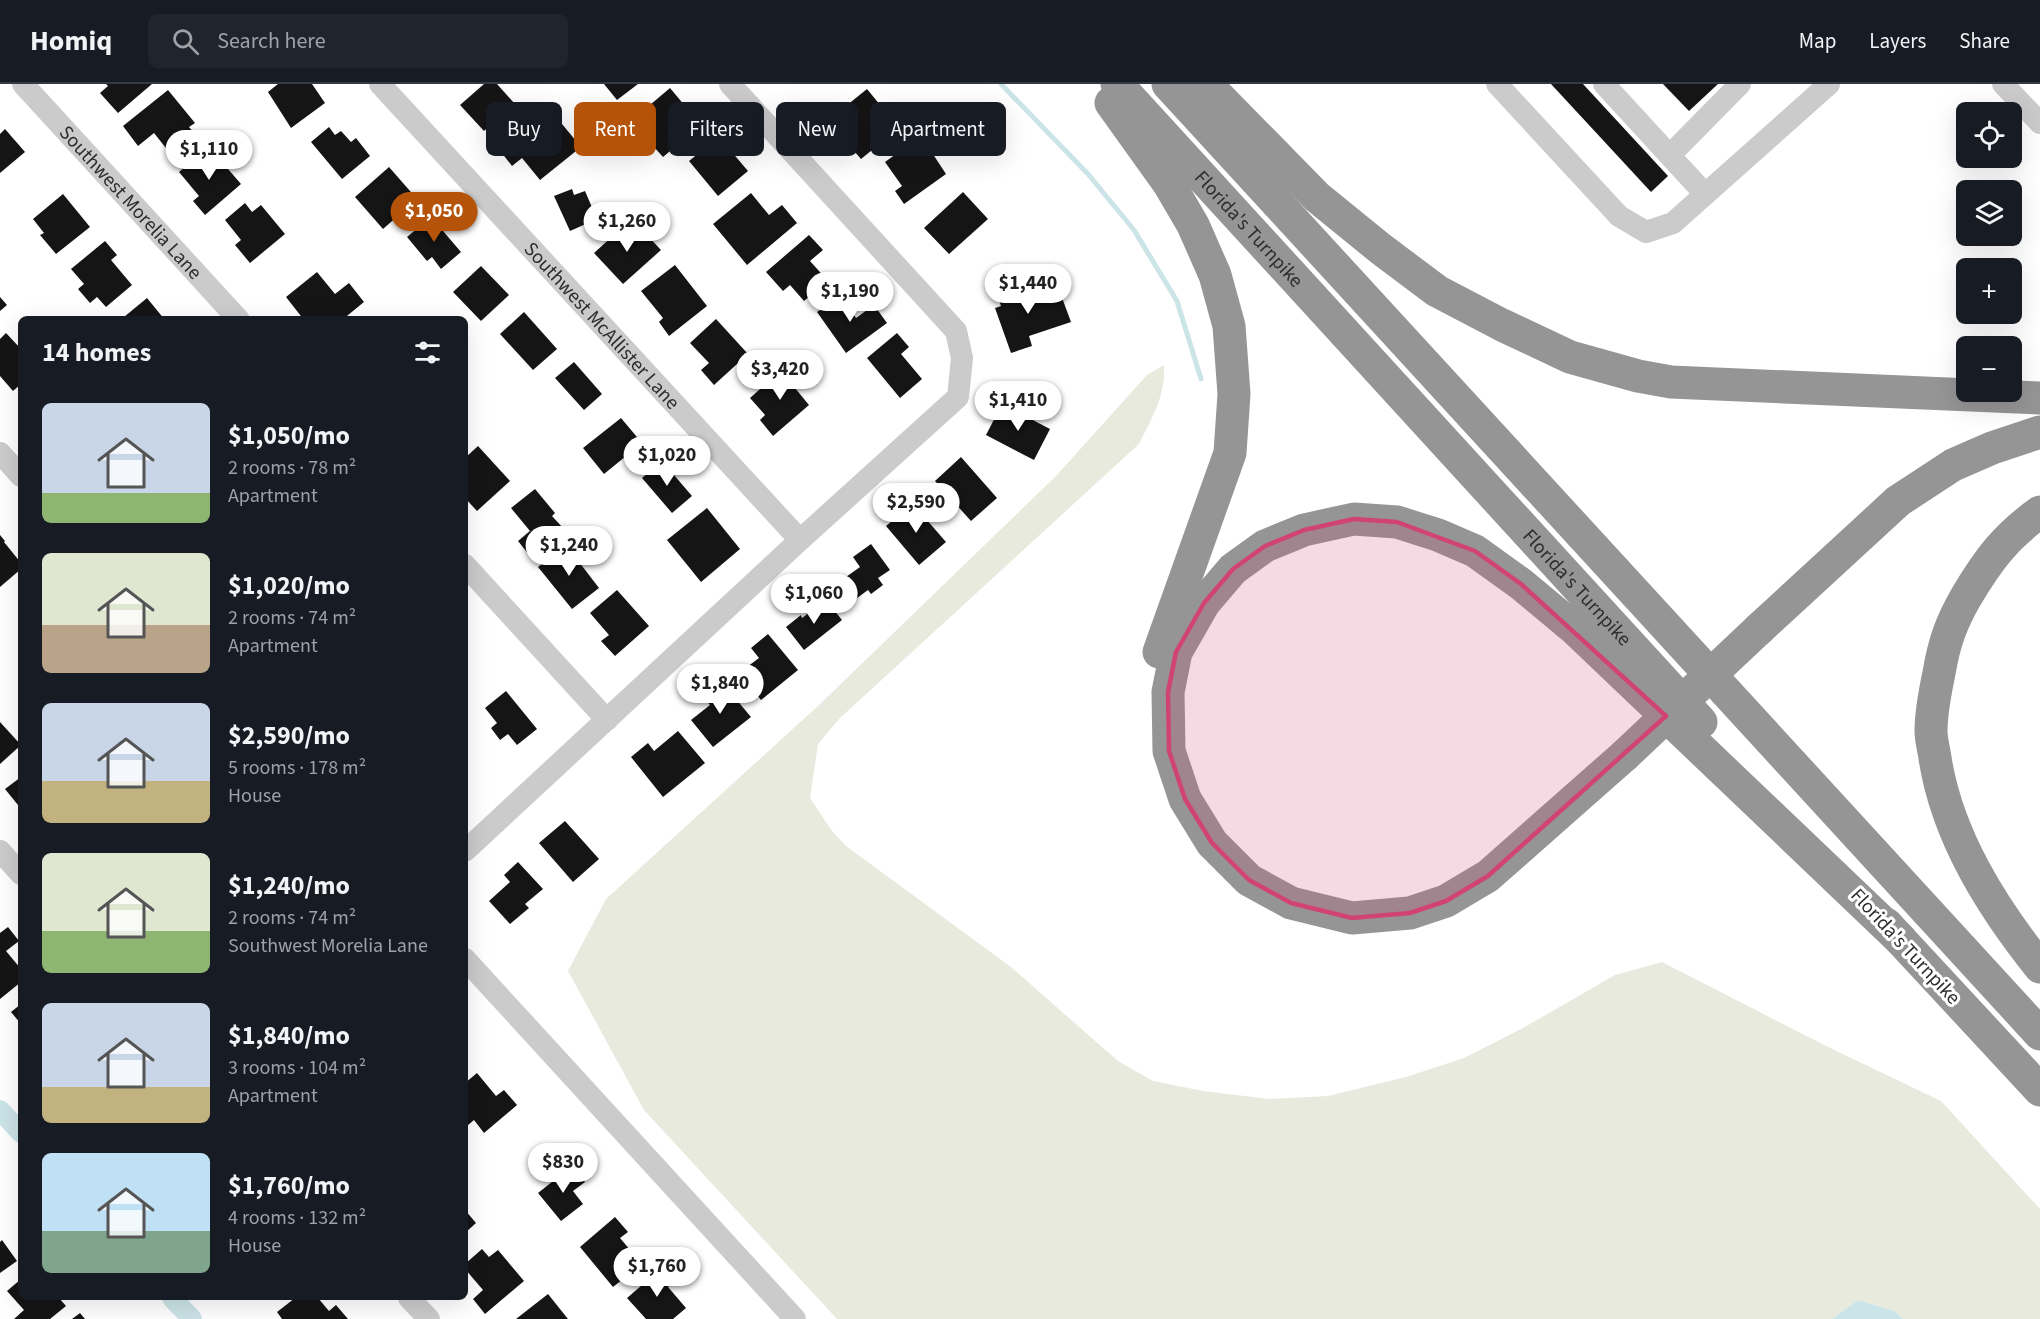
<!DOCTYPE html>
<html lang="en">
<head>
<meta charset="utf-8">
<style>
  body { margin:0; font-family:"Source Sans 3",sans-serif; background:#20242c; color:#f1f3f6; height:100vh; display:flex; flex-direction:column; font-size:22px; white-space:nowrap }
  * { box-sizing:border-box; margin:0 }
  p { font-size:20px; color:#9ea1a6 }
  .icon { flex:none; width:33px; height:33px; fill:none; stroke:currentColor; stroke-width:2; stroke-linecap:round; stroke-linejoin:round }
  .map { position:relative; flex:1; overflow:hidden }
  .sheet { position:absolute; left:18px; top:232px; width:450px; height:984px; display:flex; flex-direction:column; background:#171b24; border-radius:9px; box-shadow:0 6px 24px #0002 }
  .sheet>* { flex:none }
  .banner { position:absolute; left:486px; top:18px; width:570px; height:54px; display:flex; gap:12px }
  .fabs { position:absolute; left:1956px; top:18px; display:grid; gap:12px }
  .fabs a { display:grid; place-items:center; width:66px; height:66px; border-radius:9px; background:#171b24; box-shadow:0 6px 24px #0002; font-size:30px }
  .price { position:absolute; translate:-50% -51px; padding:0 14px; border-radius:21px; background:#fff; color:#222; font-size:20px; line-height:39px; filter:drop-shadow(0 2px 3px #0008) }
  .price::after { content:''; position:absolute; left:50%; top:36px; width:18px; height:14px; margin-left:-9px; background:inherit; clip-path:polygon(0 0,100% 0,50% 100%) }
  .price.selected { background:#b45309; color:#fff }
  ul { padding:0; list-style:none }
  li { display:flex; align-items:center; gap:18px; height:150px; padding:0 24px }
  li span { display:grid; place-items:center; flex:none; width:168px; height:120px; border-radius:9px; color:#555 }
  li>.icon { margin-inline-start:auto }
  span .icon { width:72px; height:72px; fill:#fffc; stroke-width:1 }
  li b { font-size:26px }
  h2 { display:flex; justify-content:space-between; align-items:center; height:72px; padding:0 24px; font-size:26px }
  .pill { padding:0 21px; border-radius:9px; background:#171b24; box-shadow:0 6px 24px #0002; font-size:21px; line-height:54px }
  .pill.selected { background:#b45309; color:#fff }
  header { display:flex; align-items:center; gap:36px; box-sizing:border-box; height:84px; padding:0 30px; background:#171b24; border-bottom:2px solid #363941 }
  header strong { font-size:28px }
  nav { display:flex; gap:33px; margin-inline-start:auto; font-size:21px }
  .search { width:420px; height:54px; background:#20242c; display:flex; align-items:center; gap:15px; box-sizing:border-box; padding:0 21px; border-radius:9px; color:#9ea1a6; font-size:22px }
  .map>svg:first-child { display:block }
  .green { fill:#e7eadd }
  .water { fill:#cbe4e7 }
  .lines { fill:none; stroke-linecap:round; stroke-linejoin:round }
  .stream { stroke:#cbe4e7; stroke-width:5 }
  .canal { stroke:#cbe4e7; stroke-width:20 }
  .building { fill:#151515 }
  .minor { stroke:#cbcbcb; stroke-width:22 }
  .highway { stroke:#959595; stroke-width:33 }
  .highway-bridge { stroke:#959595; stroke-width:33 }
  .marked { fill:#d14472; fill-opacity:0.2; stroke:#d14472; stroke-width:4.5; stroke-linejoin:round }
  .labels { text-anchor:middle; stroke-width:6; stroke-linejoin:round; paint-order:stroke }
  .street-label { font-size:20px; fill:#2e2e2e; stroke:#fff }
</style>
</head>
<body>
<header>
<strong>Homiq</strong>
<div class="search"><svg class="icon" aria-label="search" viewBox="0 0 24 24"><circle cx="10" cy="10" r="6"/><path d="M15 15l6 6"/></svg>Search here</div>
<nav><a>Map</a><a>Layers</a><a>Share</a></nav>
</header>
<div class="map">
<svg width="2040" height="1235" viewBox="0 0 2040 1235">
  <rect width="100%" height="100%" fill="#fff"/>
  <path class="green" d="M1164,281C1166,311 1152,334 1139,360L840,634L818,660L810,714L832,747L846,762L1011,883L1118,977L1153,997L1203,1007L1269,1015L1328,1012L1406,993L1464,974L1523,944L1615,891L1662,878L1826,962L1941,1017L2040,1125V1235H1903L1895,1227L1858,1216L1832,1235H837L644,1026L568,887L606,815L818,622L1056,392L1147,291Z"/>
  <polygon class="water" points="1858,1216 1895,1227 1903,1235 1832,1235"/>
  <g class="lines">
    <polyline class="stream" points="1001,0 1088,90 1134,146 1177,217 1201,295"/>
    <g class="canal">
      <polyline points="0,1026 21,1049"/>
      <polyline points="172,1214 192,1235"/>
    </g>
  </g>
  <g class="building">
    <polygon points="106,0 152,0 118,29 100,9 108,2"/>
    <polygon points="278,0 312,0 325,19 291,44 268,8"/>
    <polygon points="484,0 497,0 515,20 484,47 460,21"/>
    <polygon points="604,0 638,0 617,16"/>
    <polygon points="1551,0 1583,0 1668,92 1651,108"/>
    <polygon points="1663,0 1718,0 1689,27"/>
    <polygon points="670,4 701,41 663,73 645,53 638,59 624,43"/>
    <polygon points="867,5 899,44 861,75 848,60 855,54 836,30"/>
    <polygon points="168,6 195,39 189,43 198,54 173,73 154,49 138,62 123,42"/>
    <polygon points="548,23 581,63 540,96 522,74 512,82 498,64"/>
    <polygon points="329,43 335,51 341,47 351,58 356,54 370,72 342,95 311,58"/>
    <polygon points="5,45 25,68 0,89 0,50"/>
    <polygon points="921,52 946,90 904,120 895,107 902,102 885,78"/>
    <polygon points="719,53 748,87 718,112 689,77"/>
    <polygon points="201,69 208,77 215,70 241,100 205,131 193,117 199,112 179,88"/>
    <polygon points="389,83 417,115 383,145 355,113"/>
    <polygon points="572,105 574,111 585,107 597,135 570,147 554,112"/>
    <polygon points="963,108 988,135 949,170 924,144"/>
    <polygon points="751,109 769,131 782,121 797,139 747,181 713,140"/>
    <polygon points="63,110 90,143 56,170 40,151 44,149 33,135"/>
    <polygon points="245,119 252,128 261,121 285,150 250,179 235,161 241,156 225,136"/>
    <polygon points="431,133 461,168 441,185 432,173 427,177 407,153"/>
    <polygon points="625,141 637,155 645,149 661,166 623,200 594,169"/>
    <polygon points="809,151 823,166 810,177 828,197 804,217 790,201 783,207 766,188"/>
    <polygon points="105,157 117,171 111,176 132,201 106,223 97,213 90,219 78,205 84,200 71,185"/>
    <polygon points="675,181 707,222 669,252 659,238 663,234 641,207"/>
    <polygon points="481,182 509,211 481,237 453,208"/>
    <polygon points="317,188 335,210 349,199 364,218 342,236 304,236 286,213"/>
    <polygon points="1029,196 1036,219 1061,211 1071,238 1029,252 1032,262 1011,269 995,224 1001,222 996,207"/>
    <polygon points="840,212 856,234 874,221 887,239 846,269 817,228"/>
    <polygon points="0,213 7,221 0,227"/>
    <polygon points="147,214 165,236 127,236 124,233"/>
    <polygon points="524,228 557,265 533,286 500,250"/>
    <polygon points="716,235 748,270 714,301 701,286 709,279 690,259"/>
    <polygon points="6,249 21,265 21,300 13,307 0,292 0,255"/>
    <polygon points="897,249 909,263 901,270 922,295 900,314 867,274"/>
    <polygon points="574,278 602,310 584,326 555,294"/>
    <polygon points="785,283 800,300 795,304 809,321 773,352 760,336 765,331 750,314"/>
    <polygon points="1002,320 1050,345 1034,376 986,351"/>
    <polygon points="621,334 642,359 604,390 583,364"/>
    <polygon points="478,362 510,397 477,427 465,414 465,374"/>
    <polygon points="961,373 997,414 971,437 935,397"/>
    <polygon points="662,377 692,412 672,429 642,394"/>
    <polygon points="535,405 555,429 552,432 563,444 530,472 518,457 530,447 511,424"/>
    <polygon points="913,420 946,458 919,481 886,442"/>
    <polygon points="707,424 740,465 701,498 667,456"/>
    <polygon points="0,451 5,457 4,458 21,479 21,485 0,503"/>
    <polygon points="871,460 890,486 878,494 883,501 871,510 868,506 853,517 839,498 860,483 853,473"/>
    <polygon points="566,461 599,504 572,525 538,483"/>
    <polygon points="617,506 649,542 615,572 601,557 609,551 590,529"/>
    <polygon points="826,516 842,536 804,566 786,543 801,531 802,534"/>
    <polygon points="768,550 798,586 761,616 739,589 759,574 751,564"/>
    <polygon points="720,596 751,633 713,663 691,636 710,621 702,611"/>
    <polygon points="506,607 537,645 517,661 508,650 500,656 491,644 497,639 485,624"/>
    <polygon points="0,638 21,661 0,680"/>
    <polygon points="678,647 705,679 663,713 631,673 648,659 654,667"/>
    <polygon points="21,693 21,719 18,721 5,705"/>
    <polygon points="565,737 599,775 573,798 539,759"/>
    <polygon points="518,778 543,805 525,820 529,824 510,840 489,817 510,798 504,791"/>
    <polygon points="8,843 19,857 6,867 21,885 21,898 0,915 0,849"/>
    <polygon points="21,920 21,940 11,928"/>
    <polygon points="477,989 496,1012 504,1006 517,1021 484,1049 474,1036 467,1042 465,1040 465,999"/>
    <polygon points="572,1082 585,1098 573,1107 583,1120 561,1137 538,1109"/>
    <polygon points="465,1126 476,1139 465,1149"/>
    <polygon points="615,1133 628,1148 620,1154 642,1180 613,1203 580,1163"/>
    <polygon points="2,1156 17,1177 0,1189 0,1158"/>
    <polygon points="482,1165 489,1173 498,1166 524,1197 485,1230 473,1215 483,1206 465,1185 465,1180"/>
    <polygon points="663,1183 675,1197 668,1203 686,1224 673,1235 646,1235 627,1214"/>
    <polygon points="21,1195 21,1214 59,1214 66,1222 50,1235 14,1235 24,1226 7,1207"/>
    <polygon points="548,1210 568,1235 516,1235"/>
    <polygon points="295,1214 318,1214 329,1227 336,1221 348,1235 282,1235 277,1228"/>
    <polygon points="80,1229 85,1235 72,1235"/>
  </g>
  <g class="lines">
    <g class="minor">
      <path id="s1" d="M23,0L239,236"/>
      <path id="s2" d="M380,0L800,456"/>
      <polyline points="1497,0 1619,132 1646,148 1673,139 1829,0"/>
      <polyline points="1604,0 1705,110"/>
      <polyline points="2003,0 2040,39"/>
      <polyline points="1670,71 1740,0"/>
      <polyline points="0,369 21,392"/>
      <polyline points="465,481 607,636"/>
      <polyline points="0,767 21,790"/>
      <polyline points="465,767 800,456 958,313 962,274 956,247 730,0"/>
      <polyline points="465,875 795,1235"/>
      <polyline points="409,1214 429,1235"/>
    </g>
    <g class="highway">
      <path id="s3" d="M1117,0L1701,638"/>
      <polyline points="1168,0 2040,950"/>
      <polyline points="1206,0 1317,113 1381,165 1437,207 1502,241 1570,273 1638,292 1671,298 2040,314"/>
      <polyline points="1111,19 1169,100 1193,141 1215,191 1229,242 1234,310 1230,369 1159,568"/>
      <path d="M2040,428C2005,453 1988,476 1966,513C1951,539 1944,559 1939,589C1935,608 1931,628 1931,647C1931,656 1934,666 1935,674C1947,752 1992,823 2040,883"/>
      <polyline points="1759,545 1898,417 1953,381 1992,364 2040,348"/>
      <polyline points="1624,672 1488,792 1446,817 1410,829 1352,834 1291,819 1249,796 1212,759 1185,715 1169,667 1168,608 1176,568 1204,519 1233,485 1265,462 1304,446 1354,435 1397,438 1438,451 1475,467 1521,500 1575,545 1901,856"/>
      <polyline points="1886,840 2040,1006"/>
    </g>
    <polyline class="highway-bridge" points="1624,672 1759,545"/>
  </g>
  <path class="marked" d="M1354,435L1397,438L1475,467L1521,500L1666,632L1488,792L1446,817L1410,829L1352,834L1291,819L1249,796L1212,759L1185,715L1169,667L1168,608L1176,568L1204,519L1233,485L1265,462L1304,446Z"/>
  <g class="labels">
    <g class="street-label">
      <text dy="7" stroke="none"><textPath href="#s1" startOffset="160">Southwest Morelia Lane</textPath></text>
      <text dy="7" stroke="none"><textPath href="#s3" startOffset="196">Florida's Turnpike</textPath></text>
      <text dy="7" stroke="none"><textPath href="#s2" startOffset="328">Southwest McAllister Lane</textPath></text>
      <text dy="7" stroke="none"><textPath href="#s3" startOffset="682">Florida's Turnpike</textPath></text>
      <text transform="translate(1906 862) rotate(47)" y="7">Florida's Turnpike</text>
    </g>
  </g>
</svg>
<div class="fabs">
<a><svg class="icon" aria-label="locate" viewBox="0 0 24 24"><circle cx="12" cy="12" r="6"/><path d="M12 2v4M12 18v4M2 12h4M18 12h4"/></svg></a>
<a><svg class="icon" aria-label="layers" viewBox="0 0 24 24"><path d="M12 4l9 5-9 5-9-5zM3 14l9 5 9-5"/></svg></a>
<a>+</a>
<a>−</a>
</div>
<b class="price" style="left:209px;top:97px">$1,110</b>
<b class="price selected" style="left:434px;top:159px">$1,050</b>
<b class="price" style="left:627px;top:169px">$1,260</b>
<b class="price" style="left:1028px;top:231px">$1,440</b>
<b class="price" style="left:850px;top:239px">$1,190</b>
<b class="price" style="left:780px;top:317px">$3,420</b>
<b class="price" style="left:1018px;top:348px">$1,410</b>
<b class="price" style="left:667px;top:403px">$1,020</b>
<b class="price" style="left:916px;top:450px">$2,590</b>
<b class="price" style="left:569px;top:493px">$1,240</b>
<b class="price" style="left:814px;top:541px">$1,060</b>
<b class="price" style="left:720px;top:631px">$1,840</b>
<b class="price" style="left:563px;top:1110px">$830</b>
<b class="price" style="left:657px;top:1214px">$1,760</b>
<div class="banner">
<a class="pill">Buy</a>
<a class="pill selected">Rent</a>
<a class="pill">Filters</a>
<a class="pill">New</a>
<a class="pill">Apartment</a>
</div>
<section class="sheet">
<h2>14 homes<svg class="icon" aria-label="filters" viewBox="0 0 24 24"><path d="M4 7h16M4 17h16"/><circle cx="9" cy="7" r="2"/><circle cx="15" cy="17" r="2"/></svg></h2>
<ul>
<li><span style="background:linear-gradient(#c9d6e8 75%,#8fb573 0)"><svg class="icon" aria-label="home" viewBox="0 0 24 24"><path d="M3 11l9-7 9 7M6 9v11h12V9"/></svg></span><div><b>$1,050/mo</b><p>2 rooms · 78 m²</p><p>Apartment</p></div></li>
<li><span style="background:linear-gradient(#dfe7d0 60%,#b9a48a 0)"><svg class="icon" aria-label="home" viewBox="0 0 24 24"><path d="M3 11l9-7 9 7M6 9v11h12V9"/></svg></span><div><b>$1,020/mo</b><p>2 rooms · 74 m²</p><p>Apartment</p></div></li>
<li><span style="background:linear-gradient(#c9d6e8 65%,#c2b280 0)"><svg class="icon" aria-label="home" viewBox="0 0 24 24"><path d="M3 11l9-7 9 7M6 9v11h12V9"/></svg></span><div><b>$2,590/mo</b><p>5 rooms · 178 m²</p><p>House</p></div></li>
<li><span style="background:linear-gradient(#dfe7d0 65%,#8fb573 0)"><svg class="icon" aria-label="home" viewBox="0 0 24 24"><path d="M3 11l9-7 9 7M6 9v11h12V9"/></svg></span><div><b>$1,240/mo</b><p>2 rooms · 74 m²</p><p>Southwest Morelia Lane</p></div></li>
<li><span style="background:linear-gradient(#c9d6e8 70%,#c2b280 0)"><svg class="icon" aria-label="home" viewBox="0 0 24 24"><path d="M3 11l9-7 9 7M6 9v11h12V9"/></svg></span><div><b>$1,840/mo</b><p>3 rooms · 104 m²</p><p>Apartment</p></div></li>
<li><span style="background:linear-gradient(#bfe0f5 65%,#7fa58c 0)"><svg class="icon" aria-label="home" viewBox="0 0 24 24"><path d="M3 11l9-7 9 7M6 9v11h12V9"/></svg></span><div><b>$1,760/mo</b><p>4 rooms · 132 m²</p><p>House</p></div></li>
</ul>
</section>
</div>
</body>
</html>
